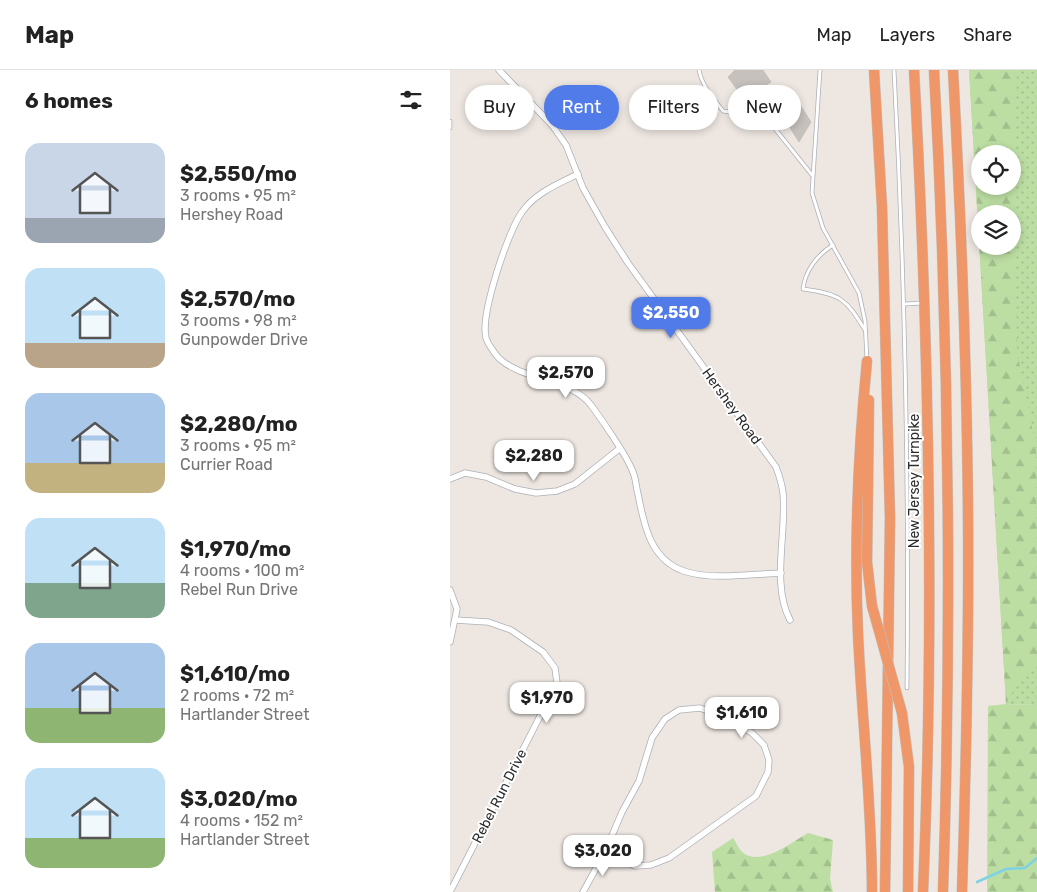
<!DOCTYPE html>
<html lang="en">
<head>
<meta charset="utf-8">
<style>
  body { margin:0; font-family:Rubik,sans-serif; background:#f6f6f6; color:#222; height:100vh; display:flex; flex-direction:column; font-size:19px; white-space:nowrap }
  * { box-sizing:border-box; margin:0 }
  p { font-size:16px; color:#767676 }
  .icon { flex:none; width:28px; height:28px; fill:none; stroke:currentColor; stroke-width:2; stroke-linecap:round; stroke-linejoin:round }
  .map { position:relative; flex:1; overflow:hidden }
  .drawer { display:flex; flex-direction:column; background:#fff; width:450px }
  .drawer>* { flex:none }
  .top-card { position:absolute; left:15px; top:15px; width:475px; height:45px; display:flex; gap:10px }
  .buttons { position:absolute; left:521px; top:75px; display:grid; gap:10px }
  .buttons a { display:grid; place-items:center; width:50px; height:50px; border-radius:50%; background:#fff; box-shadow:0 2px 8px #0003; font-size:25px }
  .price { position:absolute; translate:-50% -42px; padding:0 11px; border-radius:10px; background:#fff; color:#222; font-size:16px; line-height:32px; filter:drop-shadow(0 1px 2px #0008) }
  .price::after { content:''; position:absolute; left:50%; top:30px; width:15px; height:11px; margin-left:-8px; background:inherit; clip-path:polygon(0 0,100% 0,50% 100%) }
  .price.active { background:#517be9; color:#fff }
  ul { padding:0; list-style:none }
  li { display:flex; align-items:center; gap:15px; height:125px; padding:0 25px }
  li span { display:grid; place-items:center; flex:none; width:140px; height:100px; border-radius:15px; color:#555 }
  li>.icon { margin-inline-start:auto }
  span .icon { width:60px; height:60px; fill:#fffc; stroke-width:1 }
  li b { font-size:21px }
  h2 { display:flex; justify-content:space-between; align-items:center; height:60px; padding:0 25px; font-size:21px }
  .chip { padding:0 18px; border-radius:22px; background:#fff; box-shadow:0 2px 8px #0003; font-size:18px; line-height:45px }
  .chip.active { background:#517be9; color:#fff }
  header { display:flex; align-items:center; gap:30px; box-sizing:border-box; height:70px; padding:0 25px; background:#fff; border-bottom:1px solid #e0e0e0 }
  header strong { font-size:24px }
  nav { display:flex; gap:28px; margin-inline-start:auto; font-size:18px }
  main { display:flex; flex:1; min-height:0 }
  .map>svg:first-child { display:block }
  .grass { fill:url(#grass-dots); fill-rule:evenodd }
  .forest { fill:url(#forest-firs); fill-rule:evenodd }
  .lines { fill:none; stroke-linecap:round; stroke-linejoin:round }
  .stream { stroke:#7ed2e4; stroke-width:2.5 }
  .building { fill:#c6c1bc; stroke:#c8c2ba }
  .lane-casing { stroke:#adb0b7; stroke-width:4.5 }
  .street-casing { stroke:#adb0b7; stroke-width:7 }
  .highway-casing { stroke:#c4c4c4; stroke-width:11 }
  .lane { stroke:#fff; stroke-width:3 }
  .street { stroke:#fff; stroke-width:5.5 }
  .highway { stroke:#ef9769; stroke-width:10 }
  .highway-bridge-casing { stroke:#c4c4c4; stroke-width:11; stroke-linecap:butt }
  .highway-bridge { stroke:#ef9769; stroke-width:10 }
  .labels { text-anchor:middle; stroke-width:4; stroke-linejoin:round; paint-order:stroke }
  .street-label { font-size:14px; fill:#2d2d2d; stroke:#fff }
</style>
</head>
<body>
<header>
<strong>Map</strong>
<nav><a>Map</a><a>Layers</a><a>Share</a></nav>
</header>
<main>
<section class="drawer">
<h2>6 homes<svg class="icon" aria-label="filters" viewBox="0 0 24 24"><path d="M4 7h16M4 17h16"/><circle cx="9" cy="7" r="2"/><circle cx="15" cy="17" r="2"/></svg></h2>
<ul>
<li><span style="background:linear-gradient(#c9d6e8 75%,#9aa5b1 0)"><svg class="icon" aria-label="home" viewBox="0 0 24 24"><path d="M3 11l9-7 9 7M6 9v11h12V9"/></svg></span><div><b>$2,550/mo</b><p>3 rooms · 95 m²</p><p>Hershey Road</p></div></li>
<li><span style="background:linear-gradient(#bfe0f5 75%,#b9a48a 0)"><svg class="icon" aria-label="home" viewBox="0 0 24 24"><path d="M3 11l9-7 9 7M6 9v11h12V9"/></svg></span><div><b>$2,570/mo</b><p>3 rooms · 98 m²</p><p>Gunpowder Drive</p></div></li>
<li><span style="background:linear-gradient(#a9c7e8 70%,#c2b280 0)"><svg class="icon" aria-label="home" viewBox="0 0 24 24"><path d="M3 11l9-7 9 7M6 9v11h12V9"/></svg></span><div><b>$2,280/mo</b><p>3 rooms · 95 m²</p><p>Currier Road</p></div></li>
<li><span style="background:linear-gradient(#bfe0f5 65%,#7fa58c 0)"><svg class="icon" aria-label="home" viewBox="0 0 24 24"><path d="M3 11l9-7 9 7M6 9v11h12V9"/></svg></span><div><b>$1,970/mo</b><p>4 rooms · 100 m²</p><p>Rebel Run Drive</p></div></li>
<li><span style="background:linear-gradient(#a9c7e8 65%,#8fb573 0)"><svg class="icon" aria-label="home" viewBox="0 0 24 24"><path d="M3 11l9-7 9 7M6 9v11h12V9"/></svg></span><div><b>$1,610/mo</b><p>2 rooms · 72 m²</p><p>Hartlander Street</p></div></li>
<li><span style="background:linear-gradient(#bfe0f5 70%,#8fb573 0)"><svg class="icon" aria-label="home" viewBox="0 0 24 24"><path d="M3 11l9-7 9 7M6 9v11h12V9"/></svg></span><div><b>$3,020/mo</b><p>4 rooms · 152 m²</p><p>Hartlander Street</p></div></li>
</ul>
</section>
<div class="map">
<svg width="587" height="822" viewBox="0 0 587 822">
  <defs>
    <pattern id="grass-dots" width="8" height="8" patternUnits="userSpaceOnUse" patternTransform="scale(1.25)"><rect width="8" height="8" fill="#bcdea3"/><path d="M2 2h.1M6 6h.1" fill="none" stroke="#a2bf8d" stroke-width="1.8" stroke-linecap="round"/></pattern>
    <pattern id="forest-firs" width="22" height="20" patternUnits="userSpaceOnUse" patternTransform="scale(1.25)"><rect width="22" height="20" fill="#bcdea3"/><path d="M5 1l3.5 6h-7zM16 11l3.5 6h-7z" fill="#a2bf8d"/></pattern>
  </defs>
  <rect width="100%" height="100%" fill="#ede6e1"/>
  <path class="grass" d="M519,0H587V635L556,634ZM530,84H562V116H530ZM530,144H562V176H530Z"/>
  <g class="forest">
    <path d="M519,0H567L564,121L567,281L586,378L587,592L569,610L556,634L587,635V822H537L538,636L556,634ZM530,84H562V116H530ZM530,144H562V176H530Z"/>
    <path d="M358,763L383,770L380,809L383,822H265L262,782L283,768C286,772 288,778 292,782C310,798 342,772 358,763Z"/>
  </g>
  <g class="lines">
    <polyline class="stream" points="527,812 556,799 575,798 587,788"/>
  </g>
  <g class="building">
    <polygon points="285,0 313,0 321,12 302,25 296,15 288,21 278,7"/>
    <polygon points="342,22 361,52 349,72 330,42"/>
  </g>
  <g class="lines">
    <g class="lane-casing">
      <g id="lane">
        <path d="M249,0C252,16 263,28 273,41L285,43L320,39L322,55L362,105"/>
        <polyline points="370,0 362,123 373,158 409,223 415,251 417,290"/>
        <path d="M444,0C455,206 459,412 457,618"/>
        <polyline points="0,51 0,58"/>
        <path d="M383,175C367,185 355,201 353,219C391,224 396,229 415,260"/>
        <polyline points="455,234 472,233"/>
      </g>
    </g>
    <g class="street-casing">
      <g id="street">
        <path d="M49,0L102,55L116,75L133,118L155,157L178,193L326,397C329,405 332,414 333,423C337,462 321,514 340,550"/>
        <path d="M128,104C108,114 85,123 72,142C58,161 30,245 36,268C38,274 46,286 51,290C76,311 121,309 141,335C152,350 177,386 183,402C186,409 186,417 188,424C194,456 201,492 237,502C264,510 303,504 331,503"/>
        <polyline points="0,409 15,403 36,407 65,419 86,423 107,421 125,414 169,379"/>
        <polyline points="0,520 7,539 0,572"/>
        <polyline points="0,822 107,613 105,598 93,582 61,560 38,552 5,550"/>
        <polyline points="133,822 155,782 172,742 189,711 202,668 215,649 229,640 250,638 279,649 302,663 314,675 319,690 318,702 306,726 219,788 201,795 185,796 155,782"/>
      </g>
    </g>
    <g class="highway-casing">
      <g id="highway">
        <polyline points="424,0 432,137 440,448 435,822"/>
        <path d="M464,0C479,274 485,548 473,822"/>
        <path d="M484,0C499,274 502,548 493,822"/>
        <path d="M503,0C511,149 517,297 518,446C519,571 516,697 512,822"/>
        <path d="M417,291C408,382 404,474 408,564C412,650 422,736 422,822"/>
        <polyline points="419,330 417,492 422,536"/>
        <polyline points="452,643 459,697 458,822"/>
      </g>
    </g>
    <use href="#lane" class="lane"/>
    <use href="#street" class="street"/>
    <use href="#highway" class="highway"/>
    <g class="highway-bridge-casing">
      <polyline id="highway-bridge" points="422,536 452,643"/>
    </g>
    <use href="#highway-bridge" class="highway-bridge"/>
  </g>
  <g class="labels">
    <g class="street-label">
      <text transform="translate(282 336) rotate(54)" y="5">Hershey Road</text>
      <text transform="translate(464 411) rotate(-90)" y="5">New Jersey Turnpike</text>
      <text transform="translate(49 726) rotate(-63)" y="5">Rebel Run Drive</text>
    </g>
  </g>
</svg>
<div class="buttons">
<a><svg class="icon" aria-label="locate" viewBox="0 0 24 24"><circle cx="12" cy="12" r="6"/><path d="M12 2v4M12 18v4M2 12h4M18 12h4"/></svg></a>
<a><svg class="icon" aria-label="layers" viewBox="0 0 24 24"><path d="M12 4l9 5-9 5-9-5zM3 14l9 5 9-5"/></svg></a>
</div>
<b class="price active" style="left:221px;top:269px">$2,550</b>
<b class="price" style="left:116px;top:329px">$2,570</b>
<b class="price" style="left:84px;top:412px">$2,280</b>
<b class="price" style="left:97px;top:654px">$1,970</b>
<b class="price" style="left:292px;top:669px">$1,610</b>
<b class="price" style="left:153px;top:807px">$3,020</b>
<div class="top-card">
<a class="chip">Buy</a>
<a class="chip active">Rent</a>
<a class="chip">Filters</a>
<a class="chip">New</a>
</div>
</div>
</main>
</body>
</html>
